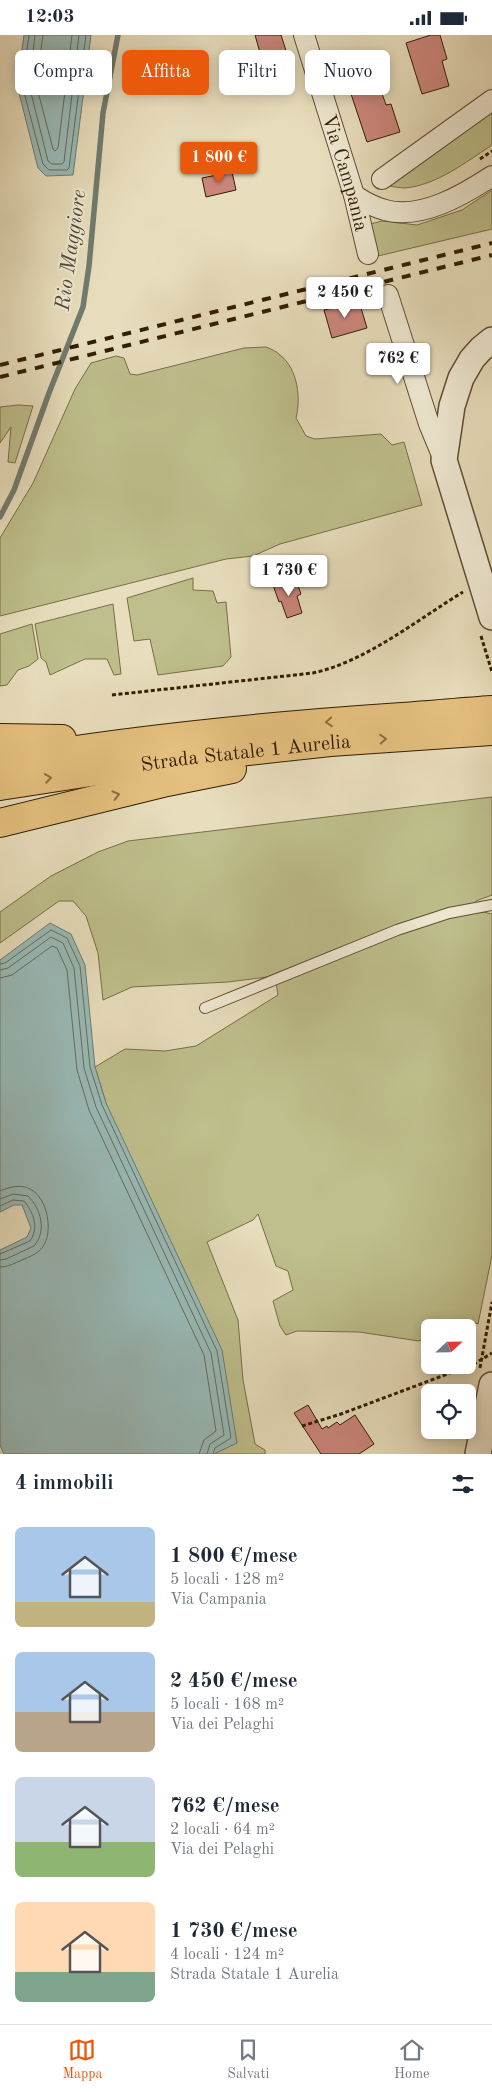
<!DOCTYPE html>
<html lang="it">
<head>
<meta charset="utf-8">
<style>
  body { margin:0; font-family:"Old Standard TT",serif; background:#f2f2f3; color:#1f2937; height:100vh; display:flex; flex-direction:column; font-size:19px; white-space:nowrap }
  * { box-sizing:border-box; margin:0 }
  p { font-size:16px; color:#747a83 }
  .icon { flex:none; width:28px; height:28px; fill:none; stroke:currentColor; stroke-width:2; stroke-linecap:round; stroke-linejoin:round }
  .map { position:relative; height:1419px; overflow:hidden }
  .drawer { display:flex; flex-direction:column; background:#fff; flex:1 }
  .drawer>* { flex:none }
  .top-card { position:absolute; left:15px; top:15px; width:462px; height:45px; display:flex; gap:10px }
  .needle { width:32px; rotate:68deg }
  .tools { position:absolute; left:421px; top:1284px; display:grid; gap:10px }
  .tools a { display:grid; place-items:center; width:55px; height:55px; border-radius:8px; background:#fff; box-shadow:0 2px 12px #0003; font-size:25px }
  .price { position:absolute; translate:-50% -42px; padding:0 11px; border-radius:5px; background:#fff; color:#222; font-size:16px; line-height:32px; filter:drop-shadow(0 1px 2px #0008) }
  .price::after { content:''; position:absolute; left:50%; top:30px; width:15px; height:11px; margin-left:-8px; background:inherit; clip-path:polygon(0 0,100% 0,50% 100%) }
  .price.current { background:#ea580c; color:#fff }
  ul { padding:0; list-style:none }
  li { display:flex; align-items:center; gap:15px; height:125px; padding:0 15px }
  li span { display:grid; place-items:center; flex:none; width:140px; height:100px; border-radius:8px; color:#555 }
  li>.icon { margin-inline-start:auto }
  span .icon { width:60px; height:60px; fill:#fffc; stroke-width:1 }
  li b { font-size:21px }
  h2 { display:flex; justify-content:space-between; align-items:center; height:60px; padding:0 15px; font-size:21px }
  .chip { padding:0 18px; border-radius:8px; background:#fff; box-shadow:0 2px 12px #0003; font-size:18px; line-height:45px }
  .chip.current { background:#ea580c; color:#fff }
  .status { display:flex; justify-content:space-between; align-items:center; height:35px; padding:0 25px; background:#fff; direction:ltr }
  .status svg { height:14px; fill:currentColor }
  .menu { display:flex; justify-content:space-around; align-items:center; height:70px; border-top:1px solid #e0e1e3; background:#fff; font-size:14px; color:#747a83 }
  .menu a { display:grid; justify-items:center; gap:2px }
  .menu .current { color:#ea580c }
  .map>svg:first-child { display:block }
  .green { fill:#bebf8c; stroke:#786e46 }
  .water { fill:#99bbb9; stroke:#707c6f }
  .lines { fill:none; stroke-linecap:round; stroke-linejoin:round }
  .shore { stroke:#666c5c; stroke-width:1 }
  .stream { stroke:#707c6f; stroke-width:5.5 }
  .building { fill:#cb867c; stroke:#321d00 }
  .service-casing { stroke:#604d2f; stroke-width:12 }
  .minor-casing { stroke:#604d2f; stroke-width:22 }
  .tertiary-casing { stroke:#604d2f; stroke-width:28 }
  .trunk-casing { stroke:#321d00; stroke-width:30 }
  .path { stroke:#321d00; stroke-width:3; stroke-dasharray:4 2.5; stroke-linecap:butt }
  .service { stroke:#f0ead4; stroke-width:10 }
  .minor { stroke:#f0ead4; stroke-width:20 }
  .tertiary { stroke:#f0ead4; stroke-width:25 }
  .trunk { stroke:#e4bf7e; stroke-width:28 }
  .rail { stroke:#321d00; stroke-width:4; stroke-dasharray:9 9; stroke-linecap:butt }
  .oneway { stroke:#8b6e3f }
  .labels { text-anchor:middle; stroke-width:4; stroke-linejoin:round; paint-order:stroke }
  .street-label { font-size:20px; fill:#321d00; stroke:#f0ead4 }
  .water-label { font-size:21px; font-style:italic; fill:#514c38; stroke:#f0ead4 }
</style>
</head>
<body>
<div class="status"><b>12:03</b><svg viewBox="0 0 49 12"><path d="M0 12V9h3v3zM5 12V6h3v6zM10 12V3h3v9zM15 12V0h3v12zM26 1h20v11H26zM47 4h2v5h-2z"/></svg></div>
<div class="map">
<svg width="492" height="1419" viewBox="0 0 492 1419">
  <rect width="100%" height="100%" fill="#e8debd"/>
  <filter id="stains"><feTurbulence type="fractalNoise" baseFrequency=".004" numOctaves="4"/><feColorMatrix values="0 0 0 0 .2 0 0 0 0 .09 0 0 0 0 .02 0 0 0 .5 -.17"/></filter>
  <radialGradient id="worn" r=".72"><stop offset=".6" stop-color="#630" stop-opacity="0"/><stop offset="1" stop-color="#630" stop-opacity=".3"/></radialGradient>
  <g class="green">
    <path d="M492,74V110C466,127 437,150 405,153C399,153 392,151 386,151Z"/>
    <polygon points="492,155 492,194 378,221 370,189 382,186 417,190 462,175"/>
    <path d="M266,312C271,314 276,316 280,320C298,334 301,363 296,383L306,401L315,404L381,399L392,410L404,407L422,470L280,509L253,521L226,524L0,581V503L33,448L75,354L91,328L116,321L124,323L130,339L137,340L244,313Z"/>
    <polygon points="18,370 33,371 15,428 8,427 11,392 0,408 0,372"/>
    <polygon points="193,543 193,555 213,556 217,568 226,567 231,622 223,631 158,640 150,604 134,606 127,563"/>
    <polygon points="113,569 121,639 114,640 107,624 85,624 50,640 46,627 41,623 35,589"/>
    <polygon points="32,589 38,624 29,631 18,635 7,650 0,651 0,599"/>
    <polygon points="492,762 492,860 476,866 475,870 479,876 492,879 492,1220 478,1289 466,1285 449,1292 430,1292 430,1301 419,1306 359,1297 297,1296 286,1300 280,1291 273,1266 293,1255 288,1236 276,1231 258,1179 253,1185 207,1207 238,1285 243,1345 255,1409 265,1415 265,1419 214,1419 237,1407 106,1068 95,1032 125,1014 165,1016 196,1011 278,960 275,941 228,947 132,952 103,965 98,918 86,881 73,866 59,866 0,908 0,877 51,841 98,817 128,806"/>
  </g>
  <g class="water">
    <polygon points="24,0 91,0 73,140 46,141 38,133 17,50"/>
    <polygon points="50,888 71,899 85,930 95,1032 106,1068 222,1315 237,1408 214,1419 4,1419 0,1410 0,1215 27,1202 31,1193 22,1170 14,1170 0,1177 0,925"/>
  </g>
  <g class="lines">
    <g class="shore">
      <polyline points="29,0 22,50 43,129 49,135 67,135 69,133 86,0"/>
      <polyline points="35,0 29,50 48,126 52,129 62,129 64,127 79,0"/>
      <polyline points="43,0 36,49 53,114 55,116 58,113 72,0"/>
      <polyline points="0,929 5,928 51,895 67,903 80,931 90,1032 102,1070 217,1316 231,1403 215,1413 213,1419"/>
      <polyline points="0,935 8,933 51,902 63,908 74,933 84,1033 96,1072 211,1318 224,1400 210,1409 207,1419"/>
      <polyline points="0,943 12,940 52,911 57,913 67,935 77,1035 89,1075 204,1320 216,1396 204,1405 199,1419"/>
      <path d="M0,1156C9,1152 21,1149 30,1154C48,1163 54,1198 42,1213C37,1219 29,1222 22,1225C15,1228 8,1232 0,1232"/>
      <path d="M0,1164L13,1159L28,1161C41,1174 47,1196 34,1211L6,1224L0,1225"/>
      <path d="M0,1171L13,1165L24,1166C34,1178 39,1193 30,1206L0,1219"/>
    </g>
    <polyline class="stream" points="0,482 14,455 49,358 83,272 89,231 103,78 118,0"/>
  </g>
  <g class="building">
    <polygon points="255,0 281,0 294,41 269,49"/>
    <polygon points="431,0 440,0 447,24 442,26 449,51 422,59 406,8"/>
    <polygon points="378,47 386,70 391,69 400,97 367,107 350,56"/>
    <polygon points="232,137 236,155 206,162 202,143"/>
    <polygon points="359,266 367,293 332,303 324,275"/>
    <polygon points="295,542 301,559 297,561 302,578 287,583 281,566 279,567 273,550"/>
    <polygon points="308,1370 322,1394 327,1391 328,1393 337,1387 340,1390 355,1380 374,1409 359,1419 321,1419 294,1378"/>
  </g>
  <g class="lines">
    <g class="service-casing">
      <polyline id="service" points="205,973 397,895 449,878 492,870"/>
    </g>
    <g class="minor-casing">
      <g id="minor">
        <path id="s1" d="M304,0L354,160L368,219"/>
        <polyline points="382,144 492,65"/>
        <path d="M354,160C363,166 373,172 385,175C421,185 463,160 492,141"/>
        <polyline points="388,260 429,389 444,425"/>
      </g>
    </g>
    <g class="tertiary-casing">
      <g id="tertiary">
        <polyline points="492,305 481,314 472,324 461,343 452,371 444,425 492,582"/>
        <polyline points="478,1419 492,1350"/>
      </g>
    </g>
    <g class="trunk-casing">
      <g id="trunk">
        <polyline points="0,703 62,704"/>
        <path d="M0,727C133,704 267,691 402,682C432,680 462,677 492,675"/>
        <path id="s2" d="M0,751L175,724L330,707L492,696"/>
        <polyline points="0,788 167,747 232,734"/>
      </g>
    </g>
    <g class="path">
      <polyline points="480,124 492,116"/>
      <polyline points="481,601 492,637"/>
      <path d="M112,660L313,638C365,627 417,585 463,557"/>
      <polyline points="480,1333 492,1267"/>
      <polyline points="302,1391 341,1379 474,1329 492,1318"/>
    </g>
    <use href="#service" class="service"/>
    <use href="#minor" class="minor"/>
    <use href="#tertiary" class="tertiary"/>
    <use href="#trunk" class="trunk"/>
    <g class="rail">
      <polyline points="0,330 492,208"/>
      <polyline points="0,342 492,220"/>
    </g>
  </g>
  <defs><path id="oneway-chevron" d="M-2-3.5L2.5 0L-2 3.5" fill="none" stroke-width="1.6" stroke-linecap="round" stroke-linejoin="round" transform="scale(1.25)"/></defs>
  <g class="oneway">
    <use href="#oneway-chevron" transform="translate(329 687) rotate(175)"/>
    <use href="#oneway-chevron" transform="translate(383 704) rotate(-4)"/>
    <use href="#oneway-chevron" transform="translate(48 743) rotate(-9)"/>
    <use href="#oneway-chevron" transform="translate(116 760) rotate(-14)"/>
  </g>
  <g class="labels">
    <g class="street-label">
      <text dy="7" stroke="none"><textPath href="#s1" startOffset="144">Via Campania</textPath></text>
      <text dy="7" stroke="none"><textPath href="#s2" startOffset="248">Strada Statale 1 Aurelia</textPath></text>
    </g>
    <g class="water-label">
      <text transform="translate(70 215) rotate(-82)" y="7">Rio Maggiore</text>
    </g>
  </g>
  <rect width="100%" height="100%" filter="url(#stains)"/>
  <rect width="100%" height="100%" fill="url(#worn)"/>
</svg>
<div class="tools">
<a><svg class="needle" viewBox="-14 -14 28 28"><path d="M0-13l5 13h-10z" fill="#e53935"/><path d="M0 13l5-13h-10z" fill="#747a83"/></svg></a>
<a><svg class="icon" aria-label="locate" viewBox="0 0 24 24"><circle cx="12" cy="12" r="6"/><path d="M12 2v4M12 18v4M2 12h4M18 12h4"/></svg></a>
</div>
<b class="price current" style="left:219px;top:149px">1 800 €</b>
<b class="price" style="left:345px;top:284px">2 450 €</b>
<b class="price" style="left:398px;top:350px">762 €</b>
<b class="price" style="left:289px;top:562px">1 730 €</b>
<div class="top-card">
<a class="chip">Compra</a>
<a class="chip current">Affitta</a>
<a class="chip">Filtri</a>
<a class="chip">Nuovo</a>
</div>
</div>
<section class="drawer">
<h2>4 immobili<svg class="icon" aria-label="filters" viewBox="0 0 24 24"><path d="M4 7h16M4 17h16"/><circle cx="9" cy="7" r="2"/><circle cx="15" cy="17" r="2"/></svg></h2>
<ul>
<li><span style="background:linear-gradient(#a9c7e8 75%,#c2b280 0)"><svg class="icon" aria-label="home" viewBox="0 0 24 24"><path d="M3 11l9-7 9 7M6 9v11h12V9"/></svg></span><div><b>1 800 €/mese</b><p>5 locali · 128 m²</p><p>Via Campania</p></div></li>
<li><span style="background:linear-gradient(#a9c7e8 60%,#b9a48a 0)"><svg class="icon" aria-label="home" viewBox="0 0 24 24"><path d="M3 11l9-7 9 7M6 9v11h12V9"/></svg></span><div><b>2 450 €/mese</b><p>5 locali · 168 m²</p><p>Via dei Pelaghi</p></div></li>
<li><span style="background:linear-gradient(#c9d6e8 65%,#8fb573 0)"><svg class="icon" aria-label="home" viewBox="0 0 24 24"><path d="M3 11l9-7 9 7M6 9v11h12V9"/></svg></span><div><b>762 €/mese</b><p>2 locali · 64 m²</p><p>Via dei Pelaghi</p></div></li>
<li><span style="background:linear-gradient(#ffd9b3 70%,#7fa58c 0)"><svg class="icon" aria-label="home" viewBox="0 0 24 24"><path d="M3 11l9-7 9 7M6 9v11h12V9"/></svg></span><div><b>1 730 €/mese</b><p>4 locali · 124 m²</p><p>Strada Statale 1 Aurelia</p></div></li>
</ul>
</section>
<nav class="menu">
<a class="current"><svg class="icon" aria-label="map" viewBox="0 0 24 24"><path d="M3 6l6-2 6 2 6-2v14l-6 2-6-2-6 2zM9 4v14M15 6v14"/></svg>Mappa</a>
<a><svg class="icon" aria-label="saved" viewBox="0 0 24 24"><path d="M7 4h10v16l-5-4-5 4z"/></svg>Salvati</a>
<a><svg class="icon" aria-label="home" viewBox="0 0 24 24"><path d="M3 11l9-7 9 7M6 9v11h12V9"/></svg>Home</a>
</nav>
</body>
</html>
